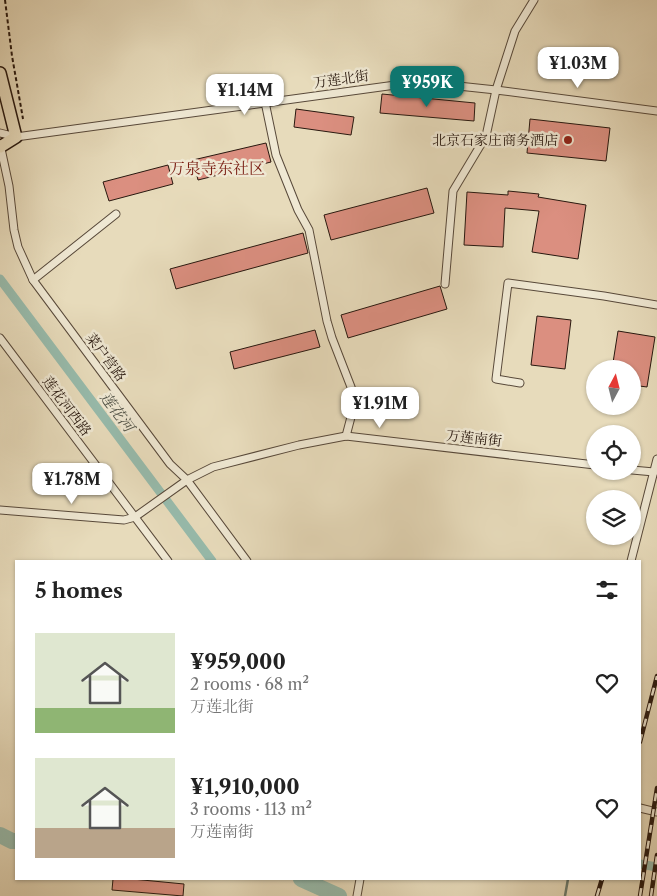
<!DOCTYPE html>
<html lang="en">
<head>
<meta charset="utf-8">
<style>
  body { margin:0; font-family:"Libre Caslon Text","Noto Serif SC",serif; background:#f2f2f2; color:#222; height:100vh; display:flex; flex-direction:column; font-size:19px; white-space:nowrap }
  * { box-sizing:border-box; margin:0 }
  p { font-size:16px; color:#767676 }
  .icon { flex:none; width:28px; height:28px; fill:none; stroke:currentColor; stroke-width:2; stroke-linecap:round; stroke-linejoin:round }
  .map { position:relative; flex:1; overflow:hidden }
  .panel { position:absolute; left:15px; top:560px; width:626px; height:320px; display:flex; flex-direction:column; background:#fff; border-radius:0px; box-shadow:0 1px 4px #0004 }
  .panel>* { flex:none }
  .needle { width:32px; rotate:7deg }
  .controls { position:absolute; left:586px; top:360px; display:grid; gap:10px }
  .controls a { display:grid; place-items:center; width:55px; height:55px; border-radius:50%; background:#fff; box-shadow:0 1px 4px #0004; font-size:25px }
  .price { position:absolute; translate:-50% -42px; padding:0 11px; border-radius:10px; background:#fff; color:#222; font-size:16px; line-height:32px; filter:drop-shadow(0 1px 2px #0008) }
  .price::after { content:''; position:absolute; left:50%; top:30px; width:15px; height:11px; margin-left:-8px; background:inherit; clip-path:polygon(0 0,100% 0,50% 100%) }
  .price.on { background:#0f766e; color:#fff }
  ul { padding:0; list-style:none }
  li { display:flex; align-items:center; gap:15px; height:125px; padding:0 20px }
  li span { display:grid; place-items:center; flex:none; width:140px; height:100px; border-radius:0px; color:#555 }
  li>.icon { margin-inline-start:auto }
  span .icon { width:60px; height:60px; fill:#fffc; stroke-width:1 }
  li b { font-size:21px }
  h2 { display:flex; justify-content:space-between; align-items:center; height:60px; padding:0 20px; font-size:21px }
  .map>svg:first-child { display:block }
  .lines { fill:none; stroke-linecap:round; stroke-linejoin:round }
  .stream { stroke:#6b7a6d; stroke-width:2.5 }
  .canal { stroke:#97bbac; stroke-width:9 }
  .river { stroke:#97bbac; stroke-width:16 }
  .building { fill:#db8f80; stroke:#28180f }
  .minor-casing { stroke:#58493a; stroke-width:9 }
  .primary-casing { stroke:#28180f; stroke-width:14 }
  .path { stroke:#28180f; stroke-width:2; stroke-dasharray:4 2.5; stroke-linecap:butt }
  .minor { stroke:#efe8d3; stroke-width:7 }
  .primary { stroke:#e7dbbb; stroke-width:11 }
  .rail-casing { stroke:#28180f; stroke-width:4.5 }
  .rail { stroke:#efe8d3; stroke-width:2.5; stroke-dasharray:8; stroke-linecap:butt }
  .poi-dot { fill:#8f2418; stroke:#efe8d3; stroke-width:2 }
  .labels { text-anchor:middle; stroke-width:5; stroke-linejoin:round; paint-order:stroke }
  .street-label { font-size:14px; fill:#28180f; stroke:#efe8d3 }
  .poi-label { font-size:14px; fill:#28180f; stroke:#efe8d3; text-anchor:end }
  .water-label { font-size:15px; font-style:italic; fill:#4f5146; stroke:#efe8d3 }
  .quarter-label { font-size:16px; fill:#7a1f14; stroke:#efe8d3 }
</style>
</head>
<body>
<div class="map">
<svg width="657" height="896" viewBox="0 0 657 896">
  <rect width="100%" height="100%" fill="#e7dbbb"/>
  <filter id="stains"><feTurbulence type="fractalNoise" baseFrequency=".004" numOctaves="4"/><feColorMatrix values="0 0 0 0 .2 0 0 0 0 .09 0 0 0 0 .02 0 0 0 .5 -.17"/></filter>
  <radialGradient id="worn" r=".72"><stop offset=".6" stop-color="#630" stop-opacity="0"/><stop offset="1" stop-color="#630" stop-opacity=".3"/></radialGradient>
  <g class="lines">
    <polyline class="stream" points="565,896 568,879"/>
    <g class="canal">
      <polyline points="0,279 212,561"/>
      <polyline points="640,864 657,867"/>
    </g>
    <g class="river">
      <polyline points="0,835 12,841 16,841"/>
      <polyline points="301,879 339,896"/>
    </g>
  </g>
  <g class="building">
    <polygon points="382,94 475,103 474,121 380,113"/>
    <polygon points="296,109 354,117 351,135 294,127"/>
    <polygon points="530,119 610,128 606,161 527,153"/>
    <polygon points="266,143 271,162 198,180 193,160"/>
    <polygon points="168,165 173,184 109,201 103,182"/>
    <polygon points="427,188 434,213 331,240 324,215"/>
    <polygon points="508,191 539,194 538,197 586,205 578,259 532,252 539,211 505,208 503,247 464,245 467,192 508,195"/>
    <polygon points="303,233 308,253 176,289 170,269"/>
    <polygon points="440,286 447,309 348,338 341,315"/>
    <polygon points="537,316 571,320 565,369 531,365"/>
    <polygon points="315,330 320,347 234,369 230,352"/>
    <polygon points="618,331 655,337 647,387 632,385 632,369 612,369"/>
    <polygon points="113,879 132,879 184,884 183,896 112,890"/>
  </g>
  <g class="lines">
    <g class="minor-casing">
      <g id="minor">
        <polyline points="265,102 276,155 298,210 309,230 327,321 332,338 351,387 355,402 346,436"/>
        <polyline points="0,133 16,137 410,83 430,83 496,90 657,111"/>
        <polyline points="0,144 9,186 14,230 18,247 33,280 170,464 187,480 247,561"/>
        <polyline points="33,280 116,214"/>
        <polyline points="445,284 453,191 486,136 496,90 515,31 534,0"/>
        <polyline points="0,338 168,561"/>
        <polyline points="520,383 496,379 508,283 604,296 657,305"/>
        <polyline points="632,470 654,472"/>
        <polyline points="0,510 124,520 135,517 187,480 213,467 299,445 346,436 595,465"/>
        <polyline points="631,561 657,459"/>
        <polyline points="640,808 657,812"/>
        <polyline points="357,896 360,879"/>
      </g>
    </g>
    <g class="primary-casing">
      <polyline id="primary" points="0,73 16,137 0,147"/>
    </g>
    <polyline class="path" points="5,0 12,56 23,119"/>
    <use href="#minor" class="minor"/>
    <use href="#primary" class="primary"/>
    <g class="rail-casing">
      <g id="rail">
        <polyline points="640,742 657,676"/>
        <polyline points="597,896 602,879"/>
        <polyline points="640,896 657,788"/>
        <polyline points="651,896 657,855"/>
      </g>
    </g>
    <use href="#rail" class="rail"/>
  </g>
  <circle class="poi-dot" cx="568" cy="140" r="5"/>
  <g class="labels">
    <g class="street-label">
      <text transform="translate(341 79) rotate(-8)" y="5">万莲北街</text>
      <text transform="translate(106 357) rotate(53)" y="5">菜户营路</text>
      <text transform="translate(67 406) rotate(53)" y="5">莲花河西路</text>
      <text transform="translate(474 438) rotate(6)" y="5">万莲南街</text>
    </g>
    <g class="poi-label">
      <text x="558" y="145">北京石家庄商务酒店</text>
    </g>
    <g class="water-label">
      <text transform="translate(117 412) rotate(53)" y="5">莲花河</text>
    </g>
    <g class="quarter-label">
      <text x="217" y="174">万泉寺东社区</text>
    </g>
  </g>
  <rect width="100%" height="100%" filter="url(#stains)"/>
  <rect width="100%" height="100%" fill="url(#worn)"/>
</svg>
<div class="controls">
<a><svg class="needle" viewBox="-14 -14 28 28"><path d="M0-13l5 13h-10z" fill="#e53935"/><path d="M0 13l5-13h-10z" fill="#767676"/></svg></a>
<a><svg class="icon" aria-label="locate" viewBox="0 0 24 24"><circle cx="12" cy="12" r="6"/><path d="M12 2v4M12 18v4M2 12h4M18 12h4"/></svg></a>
<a><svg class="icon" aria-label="layers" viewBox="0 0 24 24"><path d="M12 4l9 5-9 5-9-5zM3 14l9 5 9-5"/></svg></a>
</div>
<b class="price" style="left:578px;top:89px">¥1.03M</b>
<b class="price on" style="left:427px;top:108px">¥959K</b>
<b class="price" style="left:245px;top:116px">¥1.14M</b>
<b class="price" style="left:380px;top:429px">¥1.91M</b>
<b class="price" style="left:72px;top:505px">¥1.78M</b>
<section class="panel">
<h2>5 homes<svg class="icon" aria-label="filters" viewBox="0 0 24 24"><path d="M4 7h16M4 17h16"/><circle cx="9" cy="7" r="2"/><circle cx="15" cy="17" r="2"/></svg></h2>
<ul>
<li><span style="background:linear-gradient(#dfe7d0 75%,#8fb573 0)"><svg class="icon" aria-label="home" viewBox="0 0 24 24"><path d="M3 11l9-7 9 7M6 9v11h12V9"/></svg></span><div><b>¥959,000</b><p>2 rooms · 68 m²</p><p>万莲北街</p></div><svg class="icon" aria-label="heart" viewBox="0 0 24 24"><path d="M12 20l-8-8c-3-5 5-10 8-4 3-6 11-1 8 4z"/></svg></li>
<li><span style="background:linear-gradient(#dfe7d0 70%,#b9a48a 0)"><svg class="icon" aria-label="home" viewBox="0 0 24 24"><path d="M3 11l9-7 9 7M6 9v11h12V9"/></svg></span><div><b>¥1,910,000</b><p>3 rooms · 113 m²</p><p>万莲南街</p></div><svg class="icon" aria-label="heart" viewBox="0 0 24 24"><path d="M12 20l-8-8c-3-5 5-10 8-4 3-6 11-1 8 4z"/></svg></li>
</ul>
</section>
</div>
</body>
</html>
